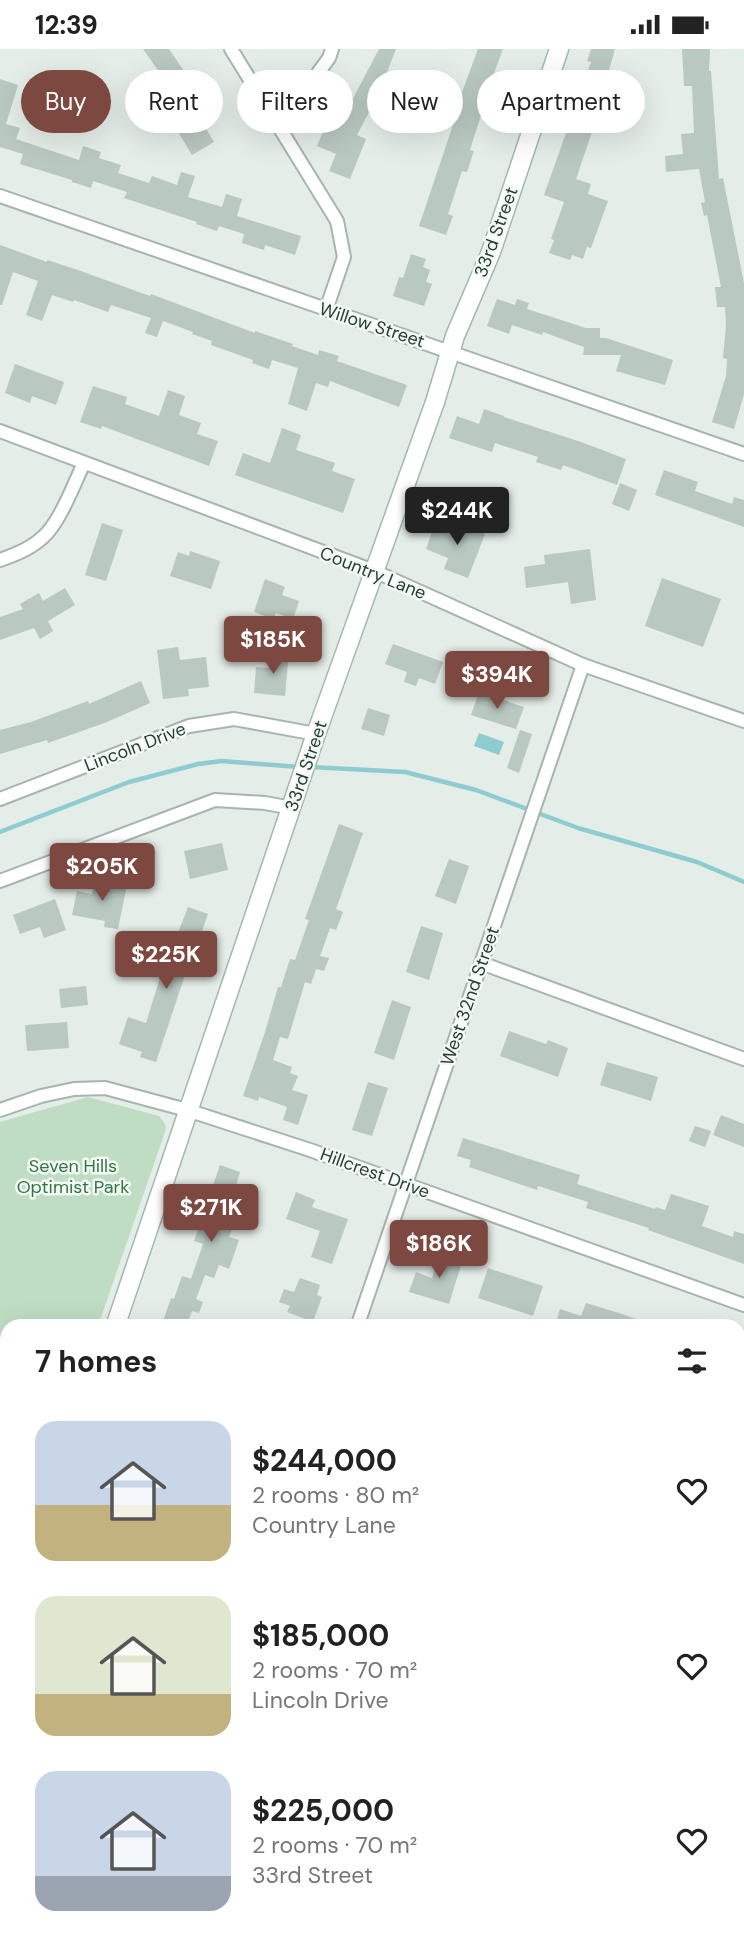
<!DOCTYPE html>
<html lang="en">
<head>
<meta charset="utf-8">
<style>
  body { margin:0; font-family:"DM Sans",sans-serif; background:#f6f6f6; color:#222; height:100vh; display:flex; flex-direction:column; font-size:26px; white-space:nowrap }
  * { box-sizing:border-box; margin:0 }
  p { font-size:23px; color:#767676 }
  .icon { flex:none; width:38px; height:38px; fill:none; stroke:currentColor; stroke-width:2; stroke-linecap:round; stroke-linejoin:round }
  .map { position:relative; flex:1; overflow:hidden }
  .sheet { position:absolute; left:0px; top:1270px; width:746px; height:625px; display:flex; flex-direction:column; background:#fff; border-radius:21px 21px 0 0; box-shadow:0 7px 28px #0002 }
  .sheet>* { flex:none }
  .top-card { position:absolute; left:21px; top:21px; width:704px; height:63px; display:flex; gap:14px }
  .price { position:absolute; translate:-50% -60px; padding:0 16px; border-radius:7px; background:#7d483f; color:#fff; font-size:23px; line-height:46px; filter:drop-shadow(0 2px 4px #0008) }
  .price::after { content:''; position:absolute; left:50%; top:42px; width:21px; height:16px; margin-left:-10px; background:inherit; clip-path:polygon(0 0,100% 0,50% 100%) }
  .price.selected { background:#222; color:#fff }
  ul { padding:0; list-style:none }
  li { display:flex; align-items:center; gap:21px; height:175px; padding:0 35px }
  li span { display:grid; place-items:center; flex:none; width:196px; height:140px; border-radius:21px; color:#555 }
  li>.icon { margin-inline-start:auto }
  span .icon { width:84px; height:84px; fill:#fffc; stroke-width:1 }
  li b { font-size:30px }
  h2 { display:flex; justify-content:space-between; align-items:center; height:84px; padding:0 35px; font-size:30px }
  .tag { padding:0 24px; border-radius:32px; background:#fff; box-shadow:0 7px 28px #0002; font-size:24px; line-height:63px }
  .tag.selected { background:#7d483f; color:#fff }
  .status { display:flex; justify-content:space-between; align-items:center; height:49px; padding:0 35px; background:#fff; direction:ltr }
  .status svg { height:19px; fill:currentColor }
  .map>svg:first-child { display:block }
  .green { fill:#beddc3 }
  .water { fill:#8eccd0 }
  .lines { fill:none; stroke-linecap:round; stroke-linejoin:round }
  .stream { stroke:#8eccd0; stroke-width:4.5 }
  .building { fill:#b9c8c1 }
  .street-casing { stroke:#a7b5ae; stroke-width:16 }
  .secondary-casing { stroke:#a3b8af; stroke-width:21 }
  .street { stroke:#fff; stroke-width:12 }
  .secondary { stroke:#fff; stroke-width:18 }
  .labels { text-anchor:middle; stroke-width:5; stroke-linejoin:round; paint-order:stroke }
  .street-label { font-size:18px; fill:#243e34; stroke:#f4f9f6 }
  .park-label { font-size:18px; fill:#2f7443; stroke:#f4f9f6 }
</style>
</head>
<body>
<div class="status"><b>12:39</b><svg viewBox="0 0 49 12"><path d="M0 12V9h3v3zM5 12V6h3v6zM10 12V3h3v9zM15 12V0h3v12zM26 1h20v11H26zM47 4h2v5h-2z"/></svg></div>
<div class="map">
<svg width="744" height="1894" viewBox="0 0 744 1894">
  <rect width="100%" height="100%" fill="#e4ede8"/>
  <polygon class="green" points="88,1048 159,1067 165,1075 166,1080 98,1277 7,1278 7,1492 0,1490 0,1073"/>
  <polygon class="water" points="479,684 504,693 499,706 474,697"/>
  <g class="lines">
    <g class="stream">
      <polyline points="311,718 405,723 476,741 578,779 697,813 744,833"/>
      <polyline points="0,783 129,733 198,715 222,712 299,718"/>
    </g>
  </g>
  <g class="building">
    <polygon points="143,0 169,0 190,31 209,64 200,70 214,93 192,106 166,63 181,54"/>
    <polygon points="379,0 396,0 385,28 387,29 357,86 366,90 350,130 329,122 336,105 317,97 327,73 338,78"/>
    <polygon points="478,0 503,0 488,40 494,43 486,65 482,63 470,101 474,102 467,123 462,122 448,165 453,167 446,186 419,177 460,55 458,54"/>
    <polygon points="591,0 615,0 607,28 588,82 592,83 576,130 591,135 588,145 608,152 591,199 587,198 583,210 572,206 570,211 549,204 554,191 551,190 564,153 544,146 591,13 587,12"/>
    <polygon points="682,0 710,0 709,22 711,22 719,130 723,129 744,234 744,345 734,380 712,373 726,327 727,310 723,309 726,277 725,258 717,258 715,238 721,238 707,166 704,167 701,154 705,153 699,120 666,123 665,107 683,105 681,85 694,84 692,37 684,37"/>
    <polygon points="0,30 18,36 6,75 20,79 16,90 79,111 83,97 101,103 99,109 121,116 118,124 149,134 152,127 177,136 181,123 195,127 188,148 222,158 226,145 242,150 237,167 301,187 295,206 265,196 264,201 242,194 244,185 219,177 217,182 196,175 197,173 124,149 127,143 93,132 91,139 72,133 72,131 20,115 23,105 0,98"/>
    <polygon points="0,196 47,213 47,211 78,221 150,247 151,245 255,284 255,282 293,295 292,297 318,306 319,301 339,307 337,312 407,336 399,358 330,332 328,338 316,334 307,362 288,355 298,319 272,311 269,320 252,314 253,311 211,296 212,292 192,285 193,283 163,272 157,288 145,284 151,269 111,256 108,263 74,251 73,253 52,246 42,272 26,266 38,232 13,223 2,256 0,256"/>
    <polygon points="411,205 426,210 423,218 430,221 426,233 432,235 424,257 393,247 399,228 403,229"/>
    <polygon points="497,250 515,256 517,250 529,254 527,260 586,279 600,279 600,289 606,289 673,311 665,336 616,322 621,306 583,306 584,298 543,283 542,286 512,276 509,285 487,277"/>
    <polygon points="15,315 64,333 56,356 32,347 30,354 5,344"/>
    <polygon points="93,337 127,348 125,355 159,367 168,341 185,347 179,366 201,374 197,385 218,392 209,417 102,377 101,380 80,373"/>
    <polygon points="484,360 504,367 504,368 581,393 626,410 617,436 563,416 561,421 536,413 538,408 495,394 492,403 449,389 457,367 479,375"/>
    <polygon points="282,379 301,386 296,401 335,414 332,422 355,430 343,464 235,426 243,404 270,414"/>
    <polygon points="664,421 698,433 695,442 732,455 734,448 744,451 744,478 655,446"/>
    <polygon points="620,434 637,441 629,462 612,455"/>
    <polygon points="446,470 485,485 468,529 444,520 448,509 426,500 433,480 442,483"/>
    <polygon points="102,474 123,481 106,532 85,526"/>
    <polygon points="590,500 596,551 571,555 568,533 526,539 524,518 545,515 544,506"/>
    <polygon points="190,502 220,512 211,540 170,527 178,503 189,507"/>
    <polygon points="662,529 721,550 703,598 645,577"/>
    <polygon points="265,530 285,538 282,546 299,552 293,570 276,564 273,570 254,563"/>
    <polygon points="65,539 75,556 48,572 53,582 40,590 34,579 0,591 0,568 23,560 20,555 39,544 43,552"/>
    <polygon points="393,595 443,613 435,635 419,629 416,637 404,633 407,623 385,615"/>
    <polygon points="178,598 180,611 206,608 209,638 188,640 189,647 163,650 157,601"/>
    <polygon points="271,602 289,604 285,647 254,644 256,618 269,619"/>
    <polygon points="141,632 150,654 107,673 48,694 47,691 0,705 0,681 31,673 88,652 89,655"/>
    <polygon points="479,643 524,658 516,680 471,666"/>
    <polygon points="368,659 390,666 384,687 361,680"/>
    <polygon points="520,681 532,685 519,724 507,719"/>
    <polygon points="339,775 363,784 336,860 343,863 336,881 330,879 320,907 329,909 324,922 316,920 311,935 305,933 288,990 280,988 273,1011 292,1018 290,1024 298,1027 292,1041 308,1046 298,1076 283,1071 287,1058 259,1048 258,1052 243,1047 265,983 278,938 281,938 290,910 295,911 309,871 305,870"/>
    <polygon points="222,794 228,821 190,830 184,802"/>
    <polygon points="449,810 469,817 456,855 435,847"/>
    <polygon points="95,830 127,836 118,880 104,878 105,872 72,866 77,842 92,845"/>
    <polygon points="55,850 66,881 44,889 40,878 20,885 13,866"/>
    <polygon points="188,858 208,865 196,899 194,899 156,1013 140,1008 142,1003 119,995 128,968 146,974 167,906 169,907"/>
    <polygon points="421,877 443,884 429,931 406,923"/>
    <polygon points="86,937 88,956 61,959 59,940"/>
    <polygon points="392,951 411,958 394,1011 374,1004"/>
    <polygon points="67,973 69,999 27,1002 25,976"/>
    <polygon points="509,982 546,995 548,991 568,999 558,1028 500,1007"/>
    <polygon points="607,1013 658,1028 651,1052 600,1036"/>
    <polygon points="368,1033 388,1039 372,1087 352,1081"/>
    <polygon points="721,1066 744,1075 744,1098 713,1086"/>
    <polygon points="695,1077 711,1082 705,1098 689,1092"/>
    <polygon points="463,1089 580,1126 577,1135 655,1160 656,1158 665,1161 671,1145 709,1157 702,1177 733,1188 734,1182 744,1185 744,1215 648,1181 649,1179 586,1159 588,1153 538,1137 537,1141 469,1118 471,1111 457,1107"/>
    <polygon points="220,1116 240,1123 236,1137 252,1143 244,1167 237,1165 229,1188 239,1191 229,1220 219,1216 214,1229 205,1226 196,1250 203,1253 199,1264 192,1262 186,1278 161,1278 171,1249 174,1250 182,1227 191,1230 203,1195 194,1192"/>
    <polygon points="296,1143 315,1151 312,1158 348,1170 332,1215 311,1208 320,1182 286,1170"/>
    <polygon points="440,1203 463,1210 449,1255 409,1243 416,1223 432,1229"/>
    <polygon points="488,1219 543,1237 533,1267 478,1249"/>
    <polygon points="300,1229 320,1236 317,1246 322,1248 313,1273 287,1263 290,1257 279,1253 284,1240 294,1243"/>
    <polygon points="586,1254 619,1264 653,1276 653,1278 555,1278 560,1260 581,1267"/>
  </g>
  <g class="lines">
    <g class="street-casing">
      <g id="street">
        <polyline points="231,0 337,172 344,208 326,261"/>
        <polyline points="272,66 293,58 329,9 332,0"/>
        <path d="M0,147C248,234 496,318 744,405"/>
        <polyline points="0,382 374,522 583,616 744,672"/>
        <path d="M0,511C17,505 35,498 48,483C63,465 74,435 84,414"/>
        <polyline points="0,750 189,677 234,670 316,685"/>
        <polyline points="0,832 215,751 265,754 292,759"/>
        <polyline points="481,914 744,1010"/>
        <polyline points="0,1061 41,1047 74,1040 105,1039 187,1061 310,1101 744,1256"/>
        <polyline points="357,1278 583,616"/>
        <polyline points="738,1497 744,1499"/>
        <polyline points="0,1504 7,1506"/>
        <polyline points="738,1742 744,1744"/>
        <polyline points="738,1799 744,1801"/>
        <polyline points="147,1894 149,1888"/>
        <polyline points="389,1894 391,1888"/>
        <polyline points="632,1894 634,1888"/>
      </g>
    </g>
    <g class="secondary-casing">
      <g id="secondary">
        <polyline points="115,1278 316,685 435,353 455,287 491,203 559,0"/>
        <polyline points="0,1617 7,1596"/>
      </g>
    </g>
    <use href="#street" class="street"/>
    <use href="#secondary" class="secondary"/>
  </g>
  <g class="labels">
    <g class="street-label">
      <text transform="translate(496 183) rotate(-70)" y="6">33rd Street</text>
      <text transform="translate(372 276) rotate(18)" y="6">Willow Street</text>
      <text transform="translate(373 524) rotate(22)" y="6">Country Lane</text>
      <text transform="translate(135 698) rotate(-21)" y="6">Lincoln Drive</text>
      <text transform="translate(306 717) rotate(-71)" y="6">33rd Street</text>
      <text transform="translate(470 947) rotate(-71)" y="6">West 32nd Street</text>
      <text transform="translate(375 1124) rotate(20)" y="6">Hillcrest Drive</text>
    </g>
    <g class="park-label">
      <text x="73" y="1123">Seven Hills<tspan x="73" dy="21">Optimist Park</tspan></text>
    </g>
  </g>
</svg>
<b class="price selected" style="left:457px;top:498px">$244K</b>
<b class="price" style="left:273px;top:627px">$185K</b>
<b class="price" style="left:497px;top:662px">$394K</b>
<b class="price" style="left:102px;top:854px">$205K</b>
<b class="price" style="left:166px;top:942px">$225K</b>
<b class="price" style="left:211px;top:1195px">$271K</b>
<b class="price" style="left:439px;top:1231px">$186K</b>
<div class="top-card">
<a class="tag selected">Buy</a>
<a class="tag">Rent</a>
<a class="tag">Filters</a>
<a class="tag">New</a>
<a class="tag">Apartment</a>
</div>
<section class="sheet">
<h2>7 homes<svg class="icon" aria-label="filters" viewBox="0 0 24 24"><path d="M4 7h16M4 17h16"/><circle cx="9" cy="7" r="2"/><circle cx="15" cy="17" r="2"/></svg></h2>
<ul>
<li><span style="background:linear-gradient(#c9d6e8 60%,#c2b280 0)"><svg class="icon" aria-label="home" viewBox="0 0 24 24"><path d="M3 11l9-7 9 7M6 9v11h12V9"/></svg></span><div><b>$244,000</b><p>2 rooms · 80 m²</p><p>Country Lane</p></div><svg class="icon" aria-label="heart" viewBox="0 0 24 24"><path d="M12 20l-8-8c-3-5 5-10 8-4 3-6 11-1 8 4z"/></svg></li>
<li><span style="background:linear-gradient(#dfe7d0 70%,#c2b280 0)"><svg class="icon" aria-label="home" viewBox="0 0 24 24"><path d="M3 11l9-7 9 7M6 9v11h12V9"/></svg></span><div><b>$185,000</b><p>2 rooms · 70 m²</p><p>Lincoln Drive</p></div><svg class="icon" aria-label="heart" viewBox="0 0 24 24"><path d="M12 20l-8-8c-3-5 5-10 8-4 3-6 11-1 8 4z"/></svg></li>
<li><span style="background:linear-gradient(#c9d6e8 75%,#9aa5b1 0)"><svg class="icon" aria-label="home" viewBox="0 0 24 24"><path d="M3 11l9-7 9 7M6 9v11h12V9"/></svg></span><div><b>$225,000</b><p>2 rooms · 70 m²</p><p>33rd Street</p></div><svg class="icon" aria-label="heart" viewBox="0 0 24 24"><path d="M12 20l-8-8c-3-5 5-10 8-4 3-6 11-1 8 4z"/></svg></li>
</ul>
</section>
</div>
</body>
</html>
